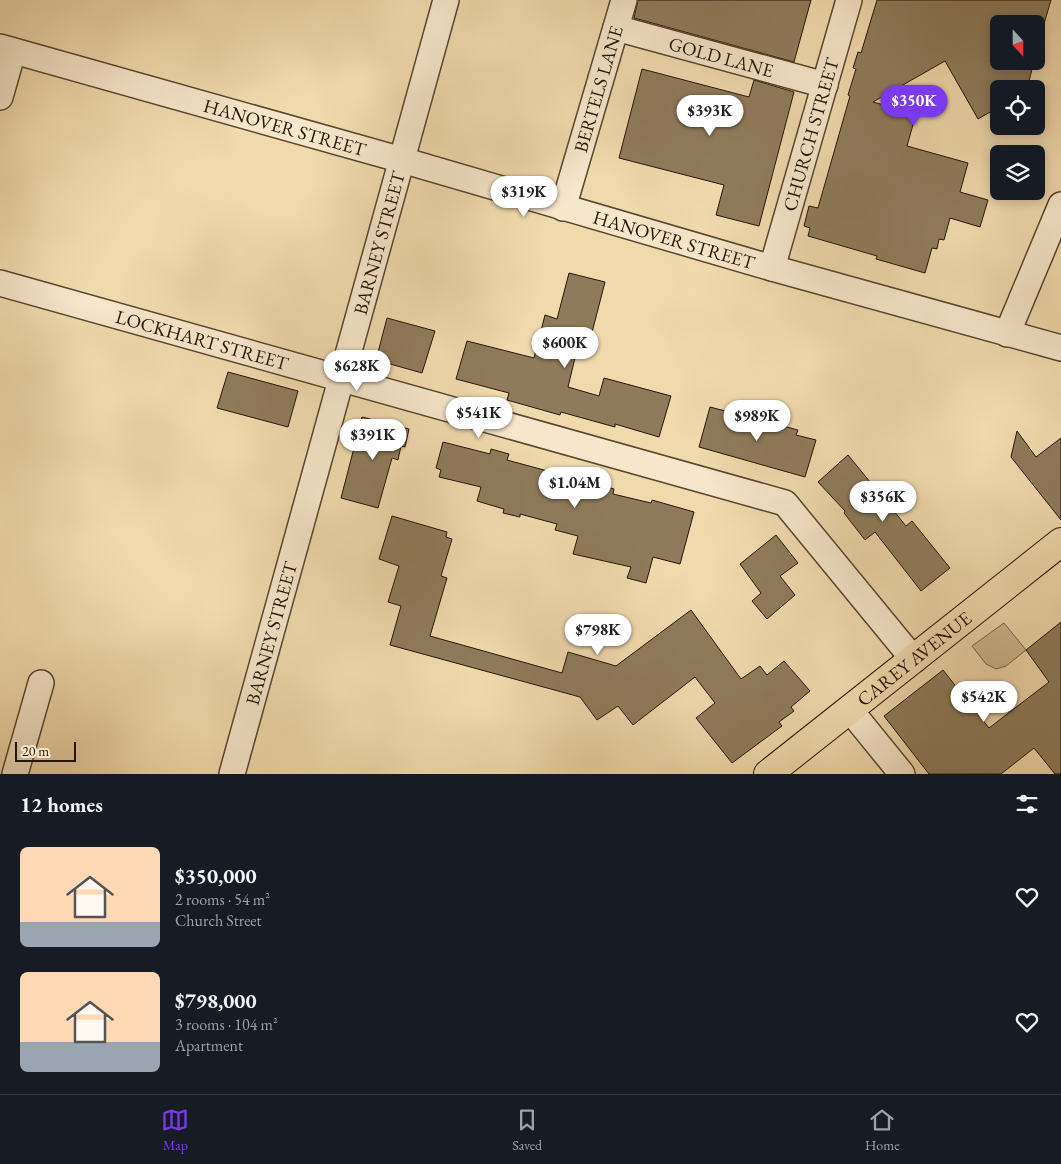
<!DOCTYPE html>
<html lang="en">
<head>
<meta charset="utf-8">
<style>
  body { margin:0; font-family:"EB Garamond",serif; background:#20242c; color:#f1f3f6; height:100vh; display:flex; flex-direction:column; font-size:19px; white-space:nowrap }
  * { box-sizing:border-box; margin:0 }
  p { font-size:16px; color:#9ea1a6 }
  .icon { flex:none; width:28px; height:28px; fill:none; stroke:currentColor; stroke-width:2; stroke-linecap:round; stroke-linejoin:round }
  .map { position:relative; height:774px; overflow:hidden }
  .drawer { display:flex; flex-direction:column; background:#171b24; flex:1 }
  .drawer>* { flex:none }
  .needle { width:32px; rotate:159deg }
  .fabs { position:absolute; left:990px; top:15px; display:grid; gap:10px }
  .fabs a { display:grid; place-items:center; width:55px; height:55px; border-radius:8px; background:#171b24; box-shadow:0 2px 12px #0003; font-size:25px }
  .scale { position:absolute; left:15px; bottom:12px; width:61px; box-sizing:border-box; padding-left:5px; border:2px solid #251504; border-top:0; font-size:14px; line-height:18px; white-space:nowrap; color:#251504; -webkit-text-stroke:4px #f6e6ca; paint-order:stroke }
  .price { position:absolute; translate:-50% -42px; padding:0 11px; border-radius:18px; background:#fff; color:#222; font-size:16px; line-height:32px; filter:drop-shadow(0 1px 2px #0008) }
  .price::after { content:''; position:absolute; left:50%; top:30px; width:15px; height:11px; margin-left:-8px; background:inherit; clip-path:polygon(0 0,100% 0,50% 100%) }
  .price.selected { background:#7c3aed; color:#fff }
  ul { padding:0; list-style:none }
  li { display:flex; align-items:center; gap:15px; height:125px; padding:0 20px }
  li span { display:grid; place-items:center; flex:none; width:140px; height:100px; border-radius:8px; color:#555 }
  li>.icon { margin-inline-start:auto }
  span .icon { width:60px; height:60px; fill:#fffc; stroke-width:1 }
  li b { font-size:21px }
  h2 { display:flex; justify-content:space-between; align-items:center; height:60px; padding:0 20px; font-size:21px }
  .menu { display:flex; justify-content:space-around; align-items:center; height:70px; border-top:1px solid #363941; background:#171b24; font-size:14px; color:#9ea1a6 }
  .menu a { display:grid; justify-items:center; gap:2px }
  .menu .selected { color:#7c3aed }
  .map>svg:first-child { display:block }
  .green { fill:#ceb891; stroke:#7a664a }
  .building { fill:#8f7b5c; stroke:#251504 }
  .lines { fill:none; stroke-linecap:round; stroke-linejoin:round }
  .minor-casing { stroke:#58462e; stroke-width:28 }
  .primary-casing { stroke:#251504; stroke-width:30 }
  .minor { stroke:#f6e6ca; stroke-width:25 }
  .primary { stroke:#f1d9ae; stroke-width:28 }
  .labels { text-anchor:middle; stroke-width:4; stroke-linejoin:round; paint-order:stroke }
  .street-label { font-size:19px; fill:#251504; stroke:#f6e6ca }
</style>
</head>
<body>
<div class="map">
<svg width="1061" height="774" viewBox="0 0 1061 774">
  <rect width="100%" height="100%" fill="#f1d9ae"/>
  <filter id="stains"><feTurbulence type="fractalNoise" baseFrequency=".004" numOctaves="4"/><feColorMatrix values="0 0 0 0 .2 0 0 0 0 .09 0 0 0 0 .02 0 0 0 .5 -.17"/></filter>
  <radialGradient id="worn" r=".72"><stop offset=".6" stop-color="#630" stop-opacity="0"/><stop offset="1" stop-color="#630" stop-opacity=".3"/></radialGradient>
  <polygon class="green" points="1004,623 1026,650 1006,666 996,669 986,664 972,646"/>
  <g class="building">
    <polygon points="638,0 811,0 794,62 634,18"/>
    <polygon points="877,0 1051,0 1044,24 999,24 999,61 1034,61 1027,89 999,89 999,107 978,119 945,61 873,102 916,114 907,146 968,163 960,192 988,200 980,227 950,218 944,240 939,239 937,249 932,248 925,273 876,259 877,256 808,236 810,228 804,226 809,206 818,208 850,96 848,95 856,69 853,68 858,52 861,53"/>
    <polygon points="642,69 749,97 754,80 794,92 759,226 716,215 724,185 619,158"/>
    <polygon points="569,273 605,282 589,344 579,341 568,387 599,396 604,378 671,396 659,437 615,424 615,427 561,412 560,415 507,400 509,393 456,379 467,341 534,358 545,315 557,319"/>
    <polygon points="387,318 435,331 422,373 376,360"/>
    <polygon points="228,372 298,391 288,427 217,408"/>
    <polygon points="710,407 798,430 796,435 816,440 805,477 699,447"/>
    <polygon points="362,417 409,429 405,447 401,446 398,460 392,458 378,508 341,498"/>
    <polygon points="1017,431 1036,457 1061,438 1061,520 1011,457"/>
    <polygon points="443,442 490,454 491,449 509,454 507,460 614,489 613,494 651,503 652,500 694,512 680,564 653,557 646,583 627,578 631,567 573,554 578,536 555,530 557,524 520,514 520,517 503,513 504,509 477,501 481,487 439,477 441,470 436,468"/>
    <polygon points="848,455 906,526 912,521 950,568 921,591 875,532 865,540 844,513 845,511 818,482"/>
    <polygon points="392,516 447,532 446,537 452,539 441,576 447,578 430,636 562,673 568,652 616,666 691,610 741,679 760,666 767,675 784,661 810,691 791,707 794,711 779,722 782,726 732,763 696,718 715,703 695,677 633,725 618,706 597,720 580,697 390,645 401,606 388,602 399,566 379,559"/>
    <polygon points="776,535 798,563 780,576 795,595 767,619 752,601 761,593 740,564"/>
    <polygon points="1061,622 1061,774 1055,774 1034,748 1001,774 929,774 884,716 943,670 989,728 1049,682 1026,650"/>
  </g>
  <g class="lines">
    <g class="minor-casing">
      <g id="minor">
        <path id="s1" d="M616,28L825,85"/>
        <path id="s2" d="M0,47L402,160L772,268L1061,348"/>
        <polyline points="0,97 13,51"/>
        <path id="s3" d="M563,208L624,0"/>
        <path id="s4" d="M772,268L849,0"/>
        <path id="s5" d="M0,283L785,503L914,660"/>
        <polyline points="1007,334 1061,205"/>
        <polyline points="850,710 902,774"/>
        <polyline points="15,774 41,683"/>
        <path id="s6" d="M232,774L446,0"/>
      </g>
    </g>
    <g class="primary-casing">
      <g id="primary">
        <path id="s7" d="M768,774L1061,542"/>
      </g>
    </g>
    <use href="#minor" class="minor"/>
    <use href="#primary" class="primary"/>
  </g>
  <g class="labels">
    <g class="street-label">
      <text dy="7" stroke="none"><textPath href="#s1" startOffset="109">GOLD LANE</textPath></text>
      <text dy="7" stroke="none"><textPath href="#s3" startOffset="124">BERTELS LANE</textPath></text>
      <text dy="7" stroke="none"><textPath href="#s2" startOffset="296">HANOVER STREET</textPath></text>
      <text dy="7" stroke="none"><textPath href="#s4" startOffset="139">CHURCH STREET</textPath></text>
      <text dy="7" stroke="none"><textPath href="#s2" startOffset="701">HANOVER STREET</textPath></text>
      <text dy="7" stroke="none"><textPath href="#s6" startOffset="551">BARNEY STREET</textPath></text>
      <text dy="7" stroke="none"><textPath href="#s5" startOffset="210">LOCKHART STREET</textPath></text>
      <text dy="7" stroke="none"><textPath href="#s6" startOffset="146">BARNEY STREET</textPath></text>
      <text dy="7" stroke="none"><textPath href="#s7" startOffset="186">CAREY AVENUE</textPath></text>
    </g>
  </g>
  <rect width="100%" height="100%" filter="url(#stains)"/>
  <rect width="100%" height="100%" fill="url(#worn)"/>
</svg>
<div class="fabs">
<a><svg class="needle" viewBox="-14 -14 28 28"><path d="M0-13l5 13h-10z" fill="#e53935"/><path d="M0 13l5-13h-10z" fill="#9ea1a6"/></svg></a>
<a><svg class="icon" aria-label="locate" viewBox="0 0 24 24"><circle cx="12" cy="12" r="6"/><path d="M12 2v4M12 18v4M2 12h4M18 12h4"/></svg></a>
<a><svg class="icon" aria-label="layers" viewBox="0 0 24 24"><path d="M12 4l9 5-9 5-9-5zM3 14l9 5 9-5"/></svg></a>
</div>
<div class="scale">20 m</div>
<b class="price selected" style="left:914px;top:127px">$350K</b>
<b class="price" style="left:710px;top:137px">$393K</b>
<b class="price" style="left:524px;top:218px">$319K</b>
<b class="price" style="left:565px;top:369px">$600K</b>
<b class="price" style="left:357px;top:392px">$628K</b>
<b class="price" style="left:479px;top:439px">$541K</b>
<b class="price" style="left:757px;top:442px">$989K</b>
<b class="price" style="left:373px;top:461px">$391K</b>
<b class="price" style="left:575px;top:509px">$1.04M</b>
<b class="price" style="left:883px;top:523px">$356K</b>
<b class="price" style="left:598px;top:656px">$798K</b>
<b class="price" style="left:984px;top:723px">$542K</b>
</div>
<section class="drawer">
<h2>12 homes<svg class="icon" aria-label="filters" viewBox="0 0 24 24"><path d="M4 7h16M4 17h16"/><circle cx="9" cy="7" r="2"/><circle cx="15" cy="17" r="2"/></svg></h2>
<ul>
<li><span style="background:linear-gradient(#ffd9b3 75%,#9aa5b1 0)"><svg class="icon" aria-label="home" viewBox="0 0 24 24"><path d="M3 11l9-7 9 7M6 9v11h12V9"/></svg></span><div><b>$350,000</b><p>2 rooms · 54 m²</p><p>Church Street</p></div><svg class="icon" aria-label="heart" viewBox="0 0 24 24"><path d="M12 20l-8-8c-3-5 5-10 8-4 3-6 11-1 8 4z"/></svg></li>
<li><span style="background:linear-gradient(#ffd9b3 70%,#9aa5b1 0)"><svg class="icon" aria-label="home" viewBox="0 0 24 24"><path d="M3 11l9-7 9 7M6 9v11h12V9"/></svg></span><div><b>$798,000</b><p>3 rooms · 104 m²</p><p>Apartment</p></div><svg class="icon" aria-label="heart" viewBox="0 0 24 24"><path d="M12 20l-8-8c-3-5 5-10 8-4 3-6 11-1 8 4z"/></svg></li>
</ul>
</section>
<nav class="menu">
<a class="selected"><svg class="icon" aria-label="map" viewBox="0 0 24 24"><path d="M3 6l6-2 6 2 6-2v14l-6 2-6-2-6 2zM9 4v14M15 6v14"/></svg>Map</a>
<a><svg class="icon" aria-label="saved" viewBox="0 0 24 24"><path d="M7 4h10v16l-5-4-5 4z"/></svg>Saved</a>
<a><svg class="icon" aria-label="home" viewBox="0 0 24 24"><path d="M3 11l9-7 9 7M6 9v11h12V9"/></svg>Home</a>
</nav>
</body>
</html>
